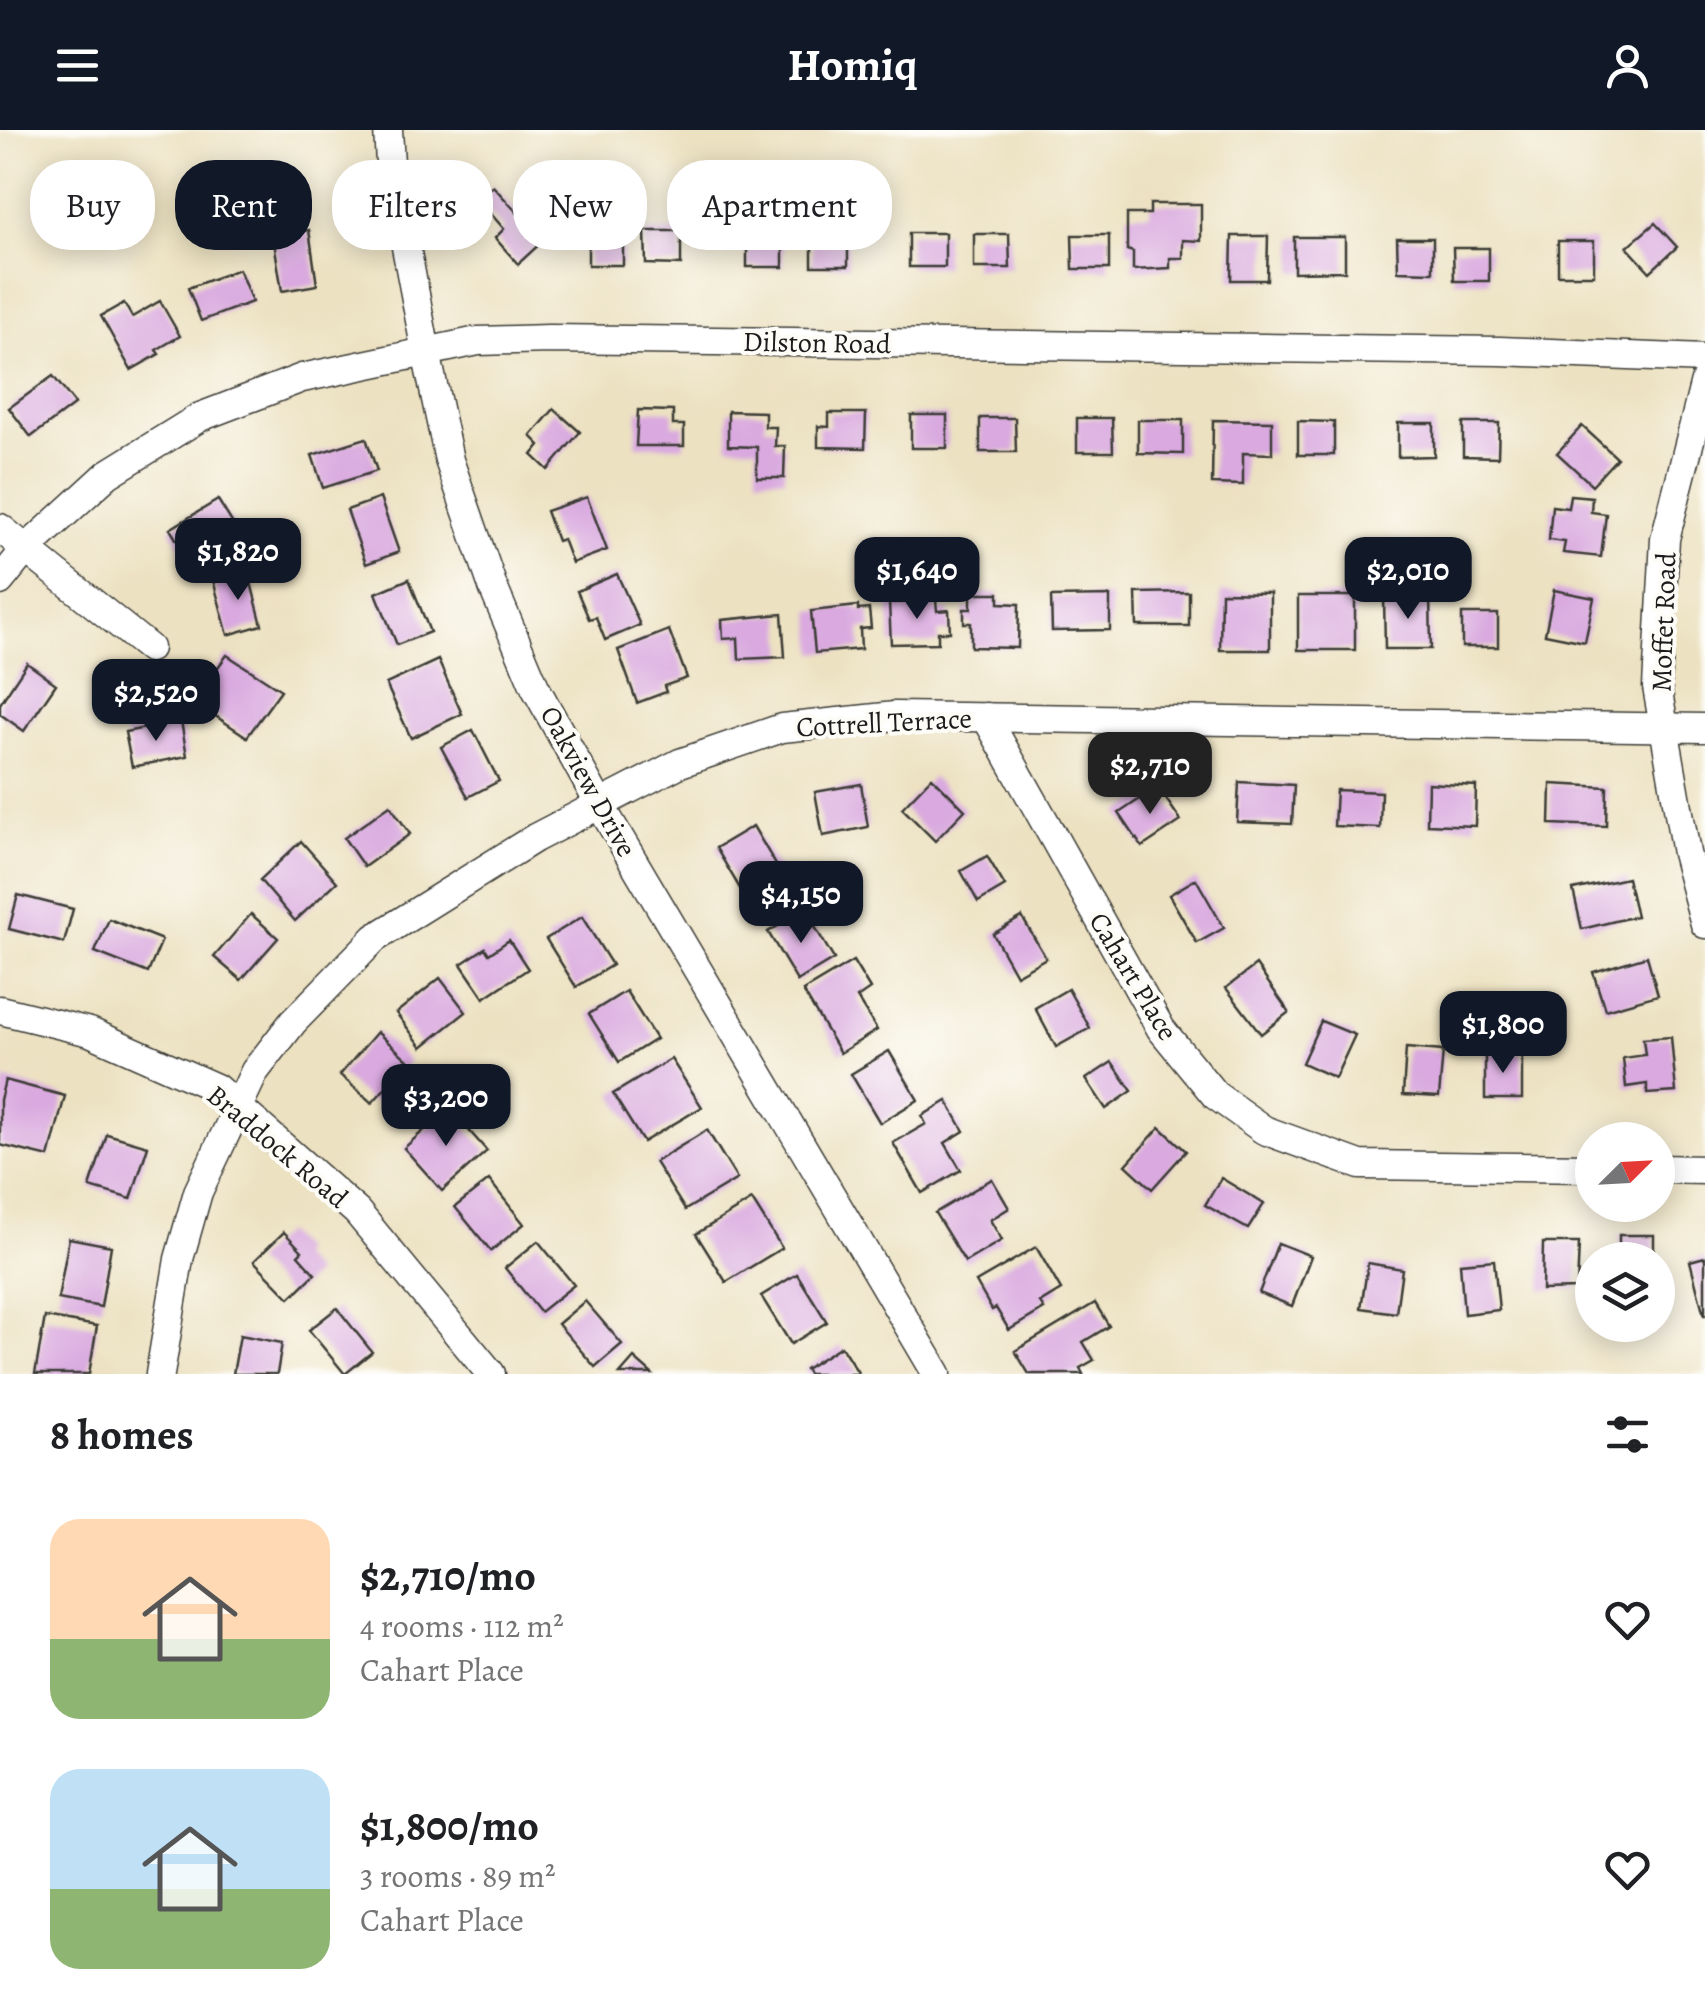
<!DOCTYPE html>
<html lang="en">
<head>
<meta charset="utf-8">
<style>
  body { margin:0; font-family:Alegreya,serif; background:#f2f2f2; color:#202124; height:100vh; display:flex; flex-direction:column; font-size:38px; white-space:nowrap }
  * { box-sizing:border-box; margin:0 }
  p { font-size:32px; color:#757577 }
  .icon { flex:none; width:55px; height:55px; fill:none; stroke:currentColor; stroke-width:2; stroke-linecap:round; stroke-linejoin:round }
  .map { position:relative; height:1244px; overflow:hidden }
  .drawer { display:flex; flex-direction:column; background:#fff; flex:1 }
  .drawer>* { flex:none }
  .guide { position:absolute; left:30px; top:30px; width:1000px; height:90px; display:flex; gap:20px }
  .needle { width:65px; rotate:66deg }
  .tools { position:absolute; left:1575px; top:992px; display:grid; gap:20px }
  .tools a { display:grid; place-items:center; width:100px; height:100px; border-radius:50%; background:#fff; box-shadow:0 5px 25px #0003; font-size:50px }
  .price { position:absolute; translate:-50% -85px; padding:0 22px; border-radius:20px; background:#111827; color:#fff; font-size:32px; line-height:65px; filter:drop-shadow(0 2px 5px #0008) }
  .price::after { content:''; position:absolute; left:50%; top:60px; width:30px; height:22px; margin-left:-15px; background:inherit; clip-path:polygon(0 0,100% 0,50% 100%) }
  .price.active { background:#222; color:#fff }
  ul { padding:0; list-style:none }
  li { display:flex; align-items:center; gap:30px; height:250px; padding:0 50px }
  li span { display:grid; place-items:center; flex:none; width:280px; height:200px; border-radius:30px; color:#555 }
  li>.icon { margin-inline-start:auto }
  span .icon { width:120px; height:120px; fill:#fffc; stroke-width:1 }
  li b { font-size:42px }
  h2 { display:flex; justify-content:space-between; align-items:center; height:120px; padding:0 50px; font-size:42px }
  .tag { padding:0 35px; border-radius:40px; background:#fff; box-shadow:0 5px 25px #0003; font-size:35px; line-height:90px }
  .tag.active { background:#111827; color:#fff }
  header { display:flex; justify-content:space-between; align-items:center; height:130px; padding:0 50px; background:#111827; color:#fff; font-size:45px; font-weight:600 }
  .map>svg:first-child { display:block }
  .building { fill:#d9a9df }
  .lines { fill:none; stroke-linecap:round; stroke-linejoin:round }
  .minor-casing { stroke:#3b3a35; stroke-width:31 }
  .minor { stroke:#fff; stroke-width:28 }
  .labels { text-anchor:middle; stroke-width:8; stroke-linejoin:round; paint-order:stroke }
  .street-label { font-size:28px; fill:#1c1c1c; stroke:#fdfcf7 }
</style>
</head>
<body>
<header><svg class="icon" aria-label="menu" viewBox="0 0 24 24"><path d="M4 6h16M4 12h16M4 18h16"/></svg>Homiq<svg class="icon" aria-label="person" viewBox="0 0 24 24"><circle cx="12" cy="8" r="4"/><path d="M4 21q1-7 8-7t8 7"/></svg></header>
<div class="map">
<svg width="1705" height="1244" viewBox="0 0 1705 1244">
  <rect width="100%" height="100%" fill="#fdfcf7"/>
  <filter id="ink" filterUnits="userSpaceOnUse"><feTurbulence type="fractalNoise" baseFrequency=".01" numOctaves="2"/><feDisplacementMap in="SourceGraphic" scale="20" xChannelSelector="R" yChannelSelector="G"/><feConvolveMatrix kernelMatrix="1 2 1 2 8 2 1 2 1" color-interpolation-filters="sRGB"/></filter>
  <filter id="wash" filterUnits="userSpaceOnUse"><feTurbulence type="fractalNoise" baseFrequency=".0048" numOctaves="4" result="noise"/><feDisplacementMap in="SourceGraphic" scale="40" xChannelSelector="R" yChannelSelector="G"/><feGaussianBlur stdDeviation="2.25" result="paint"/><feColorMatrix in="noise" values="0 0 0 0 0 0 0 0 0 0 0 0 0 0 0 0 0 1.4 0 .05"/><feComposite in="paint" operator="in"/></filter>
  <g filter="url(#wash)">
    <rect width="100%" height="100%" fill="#ece1c1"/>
    <g id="blocks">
      <g class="building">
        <polygon points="493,56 543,111 518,134 495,108 504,99 478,69"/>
        <polygon points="1150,74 1201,74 1201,111 1183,110 1183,128 1170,128 1170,138 1133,140 1133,122 1127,120 1127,84 1150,84"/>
        <polygon points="1655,93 1677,117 1650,142 1627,117"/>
        <polygon points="309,100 317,155 282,161 273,106"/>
        <rect x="588" y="101" width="35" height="34"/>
        <polygon points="645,101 681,101 681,135 646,134"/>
        <rect x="747" y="103" width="36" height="34"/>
        <rect x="812" y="103" width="36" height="33"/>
        <rect x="909" y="103" width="36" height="34"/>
        <polygon points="974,104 1009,104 1010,138 974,138"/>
        <polygon points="1072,105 1109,105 1109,139 1073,139"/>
        <polygon points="1232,106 1268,106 1267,150 1231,150"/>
        <polygon points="1294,107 1345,107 1345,141 1294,142"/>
        <polygon points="1397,108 1433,108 1433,142 1398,141"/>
        <rect x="1558" y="111" width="36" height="34"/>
        <polygon points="1453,118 1489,118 1489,151 1454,151"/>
        <polygon points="239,139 252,172 201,191 188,158"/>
        <polygon points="160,171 180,206 156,220 159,224 131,240 101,186 124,173 132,187"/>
        <polygon points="53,246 75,274 31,307 9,278"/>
        <polygon points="554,279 580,302 548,340 532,325 540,315 531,306"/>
        <polygon points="638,280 673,281 673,295 684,295 684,316 636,316"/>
        <polygon points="728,281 765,282 765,297 776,297 775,316 785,316 784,348 757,348 757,317 728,316"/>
        <polygon points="829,283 866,283 865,318 818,317 818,296 829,297"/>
        <rect x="911" y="285" width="36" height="33"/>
        <polygon points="980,288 1015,288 1016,322 980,322"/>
        <polygon points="1077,288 1112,288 1113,322 1077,322"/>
        <polygon points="1138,290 1183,290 1183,324 1138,323"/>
        <polygon points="1213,290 1272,291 1272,324 1243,323 1243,355 1212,354"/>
        <polygon points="1298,291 1334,292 1334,325 1298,325"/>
        <polygon points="1398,293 1434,293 1434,326 1398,327"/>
        <polygon points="1463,293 1499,293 1498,327 1463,326"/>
        <polygon points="1582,296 1617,328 1592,355 1557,323"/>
        <polygon points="366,308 377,341 323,358 312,325"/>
        <polygon points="1570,365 1592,367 1591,382 1606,384 1601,427 1563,423 1565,412 1549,410 1552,376 1568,378"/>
        <polygon points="587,367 607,420 572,433 563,409 557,411 546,381"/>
        <polygon points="380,368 399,422 366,434 347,380"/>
        <polygon points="218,370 238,402 190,432 170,399"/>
        <polygon points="248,441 262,495 228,505 213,450"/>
        <polygon points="617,444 640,495 605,510 596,487 589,489 577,461"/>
        <polygon points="409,449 430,502 397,515 376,463"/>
        <polygon points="1554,460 1594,468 1585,512 1545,504"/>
        <polygon points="1189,462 1189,496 1137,496 1136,463"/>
        <polygon points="1221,462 1270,463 1270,520 1220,520"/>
        <polygon points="971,463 999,463 999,473 1019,474 1018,518 971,517 971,493 964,493 964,479 971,479"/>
        <polygon points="1430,465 1431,519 1385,519 1384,466"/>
        <polygon points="1110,466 1110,500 1052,501 1051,467"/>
        <rect x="1298" y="466" width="57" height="54"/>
        <polygon points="936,470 937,481 949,480 950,502 938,502 938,513 891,514 889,473"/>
        <polygon points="858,476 858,480 869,479 871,498 860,499 861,519 815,523 811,481"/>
        <polygon points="782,484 785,527 739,529 738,508 723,509 722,490"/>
        <rect x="1462" y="484" width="36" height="33"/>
        <polygon points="669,500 687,548 664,556 666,562 637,573 618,520"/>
        <polygon points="227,525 281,560 247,607 193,571"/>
        <polygon points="438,530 462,584 411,608 386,554"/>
        <polygon points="27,533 56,554 24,601 0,584 0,574"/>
        <polygon points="181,591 187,626 132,637 125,602"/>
        <polygon points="473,600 499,651 468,667 441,617"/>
        <polygon points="932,647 965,680 935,711 902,678"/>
        <polygon points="1239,652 1294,655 1292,694 1237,692"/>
        <polygon points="1428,653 1476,656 1475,696 1427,694"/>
        <polygon points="861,654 868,697 823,706 815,662"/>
        <polygon points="1551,654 1607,657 1606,696 1550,694"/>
        <polygon points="1158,657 1181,691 1142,717 1119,683"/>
        <polygon points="1336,660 1381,662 1380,698 1334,696"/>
        <polygon points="390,675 410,704 364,737 344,708"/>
        <polygon points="753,696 782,745 745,767 716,718"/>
        <polygon points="301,711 337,752 295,791 260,750"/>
        <polygon points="987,726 1005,756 978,772 961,741"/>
        <polygon points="1627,748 1636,786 1582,799 1573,760"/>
        <polygon points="1196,749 1224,798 1197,813 1169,765"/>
        <polygon points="18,765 73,779 64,813 9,799"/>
        <polygon points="805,780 834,829 797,851 768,802"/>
        <polygon points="251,784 278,808 241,850 214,827"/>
        <polygon points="582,787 612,835 576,857 546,809"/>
        <polygon points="1022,787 1046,828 1016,845 993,804"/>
        <polygon points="109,789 162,810 148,843 95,822"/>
        <polygon points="509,810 528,839 484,868 461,834 485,818 489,824"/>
        <polygon points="1647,826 1658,865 1605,880 1593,842"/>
        <polygon points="853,831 870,859 857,868 877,900 840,923 803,861"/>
        <polygon points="1256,835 1289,882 1261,904 1226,858"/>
        <polygon points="440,848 466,882 422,917 396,883"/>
        <polygon points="1068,859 1090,898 1056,917 1035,878"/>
        <polygon points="626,861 656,909 619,932 589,884"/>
        <polygon points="1321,891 1355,905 1335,948 1302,933"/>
        <polygon points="377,902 409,931 372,973 340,945"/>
        <polygon points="1671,907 1676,962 1647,964 1647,954 1626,957 1623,928 1645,925 1643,909"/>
        <polygon points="1406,918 1443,921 1439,967 1403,965"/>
        <polygon points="889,921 918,970 880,993 851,944"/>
        <polygon points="1485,922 1522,923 1522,969 1485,969"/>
        <polygon points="671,929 702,977 643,1012 613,964"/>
        <polygon points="1112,932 1132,961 1106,979 1086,949"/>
        <polygon points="5,950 65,966 49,1027 0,1015 0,970"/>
        <polygon points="947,971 964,1001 945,1013 961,1040 922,1063 893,1013 926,994 922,986"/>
        <polygon points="449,978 487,1021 442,1061 404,1018"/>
        <polygon points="1160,997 1186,1021 1152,1059 1126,1035"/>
        <polygon points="707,1000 737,1049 685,1080 655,1032"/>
        <polygon points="107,1004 148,1016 131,1069 90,1057"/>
        <polygon points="1221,1048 1264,1074 1248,1099 1205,1075"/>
        <polygon points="992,1049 1009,1078 990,1090 1002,1110 965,1132 935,1083"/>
        <polygon points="489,1050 524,1094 491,1121 455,1077"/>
        <polygon points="752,1070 782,1118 726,1152 696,1104"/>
        <polygon points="284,1102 302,1121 298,1125 315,1144 290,1168 254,1131"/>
        <rect x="1619" y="1105" width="35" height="25"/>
        <polygon points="69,1108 111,1116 101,1177 58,1169"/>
        <polygon points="538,1111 574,1155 540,1182 505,1138"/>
        <polygon points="1278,1113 1311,1126 1292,1176 1259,1163"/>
        <polygon points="1543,1113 1579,1113 1577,1159 1542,1160"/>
        <polygon points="1036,1117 1061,1160 1040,1173 1044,1179 1009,1200 996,1178 992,1180 976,1152"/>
        <polygon points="1705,1127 1705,1185 1704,1185 1690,1131"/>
        <polygon points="1494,1130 1499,1180 1464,1184 1460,1133"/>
        <polygon points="1368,1133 1402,1139 1396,1183 1361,1178"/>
        <polygon points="797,1144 827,1192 791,1214 761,1166"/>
        <polygon points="585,1171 622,1214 595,1237 558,1194"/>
        <polygon points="1095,1173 1109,1196 1083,1212 1094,1230 1080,1238 1083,1244 1029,1244 1015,1221"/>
        <polygon points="337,1178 372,1222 345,1244 309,1200"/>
        <polygon points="45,1187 97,1196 89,1244 35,1244"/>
        <polygon points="240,1205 282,1213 277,1244 233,1244"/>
        <polygon points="841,1216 859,1244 808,1244 805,1239"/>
        <polygon points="634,1228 652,1244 620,1244"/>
      </g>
    </g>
  </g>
  <g filter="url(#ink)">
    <use href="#blocks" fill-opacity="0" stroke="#3b3a35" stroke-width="2.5"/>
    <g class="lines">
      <g class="minor-casing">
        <g id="minor">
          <polyline points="388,0 390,33 426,222 449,330 493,457 535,557 600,675 937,1244"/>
          <polyline points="1705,251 1665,409 1657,557 1686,723 1705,794"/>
          <polyline points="0,398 149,518"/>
          <polyline points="0,451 25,420 108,344 200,287 302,248 478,211 549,209 1500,221 1705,229"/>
          <polyline points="986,587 1161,899 1215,965 1264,1000 1360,1035 1592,1038"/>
          <polyline points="0,880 90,902 216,958 357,1082 491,1244"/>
          <polyline points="1658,1039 1705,1040"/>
          <polyline points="160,1244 179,1129 198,1062 255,941 293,892 375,808 535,708 680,633 782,598 895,586 1705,598"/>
        </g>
      </g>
      <use href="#minor" class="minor"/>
    </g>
  </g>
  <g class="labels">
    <g class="street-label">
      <text transform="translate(817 212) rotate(1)" y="10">Dilston Road</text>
      <text transform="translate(1663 492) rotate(-88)" y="10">Moffet Road</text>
      <text transform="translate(884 592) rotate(-3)" y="10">Cottrell Terrace</text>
      <text transform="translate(589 651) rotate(61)" y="10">Oakview Drive</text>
      <text transform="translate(1134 846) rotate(59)" y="10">Cahart Place</text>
      <text transform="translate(278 1016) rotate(40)" y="10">Braddock Road</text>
    </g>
  </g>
</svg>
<div class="tools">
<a><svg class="needle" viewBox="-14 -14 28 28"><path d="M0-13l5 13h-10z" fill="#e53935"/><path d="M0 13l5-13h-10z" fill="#757577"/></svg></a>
<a><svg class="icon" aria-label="layers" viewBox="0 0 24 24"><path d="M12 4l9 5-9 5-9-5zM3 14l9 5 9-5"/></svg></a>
</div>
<b class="price" style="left:238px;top:473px">$1,820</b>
<b class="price" style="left:917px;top:492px">$1,640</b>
<b class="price" style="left:1408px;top:492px">$2,010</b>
<b class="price" style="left:156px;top:614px">$2,520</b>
<b class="price active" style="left:1150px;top:687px">$2,710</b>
<b class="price" style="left:801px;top:816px">$4,150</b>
<b class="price" style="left:1503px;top:946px">$1,800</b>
<b class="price" style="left:446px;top:1019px">$3,200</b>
<div class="guide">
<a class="tag">Buy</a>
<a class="tag active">Rent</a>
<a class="tag">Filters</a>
<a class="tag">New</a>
<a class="tag">Apartment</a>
</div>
</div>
<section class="drawer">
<h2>8 homes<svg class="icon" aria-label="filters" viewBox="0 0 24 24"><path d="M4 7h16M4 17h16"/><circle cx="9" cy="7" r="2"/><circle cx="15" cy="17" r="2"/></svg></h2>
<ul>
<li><span style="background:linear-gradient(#ffd9b3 60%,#8fb573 0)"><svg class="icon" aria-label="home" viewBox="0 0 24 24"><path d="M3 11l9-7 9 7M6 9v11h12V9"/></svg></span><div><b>$2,710/mo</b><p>4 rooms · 112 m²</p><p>Cahart Place</p></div><svg class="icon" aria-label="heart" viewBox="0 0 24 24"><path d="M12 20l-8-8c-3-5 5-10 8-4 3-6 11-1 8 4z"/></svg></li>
<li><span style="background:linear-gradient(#bfe0f5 60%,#8fb573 0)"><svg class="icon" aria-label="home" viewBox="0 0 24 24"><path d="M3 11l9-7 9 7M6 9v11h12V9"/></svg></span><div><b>$1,800/mo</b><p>3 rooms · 89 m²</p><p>Cahart Place</p></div><svg class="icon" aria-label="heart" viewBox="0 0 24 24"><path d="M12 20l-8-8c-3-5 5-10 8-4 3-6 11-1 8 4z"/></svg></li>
</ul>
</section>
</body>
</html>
